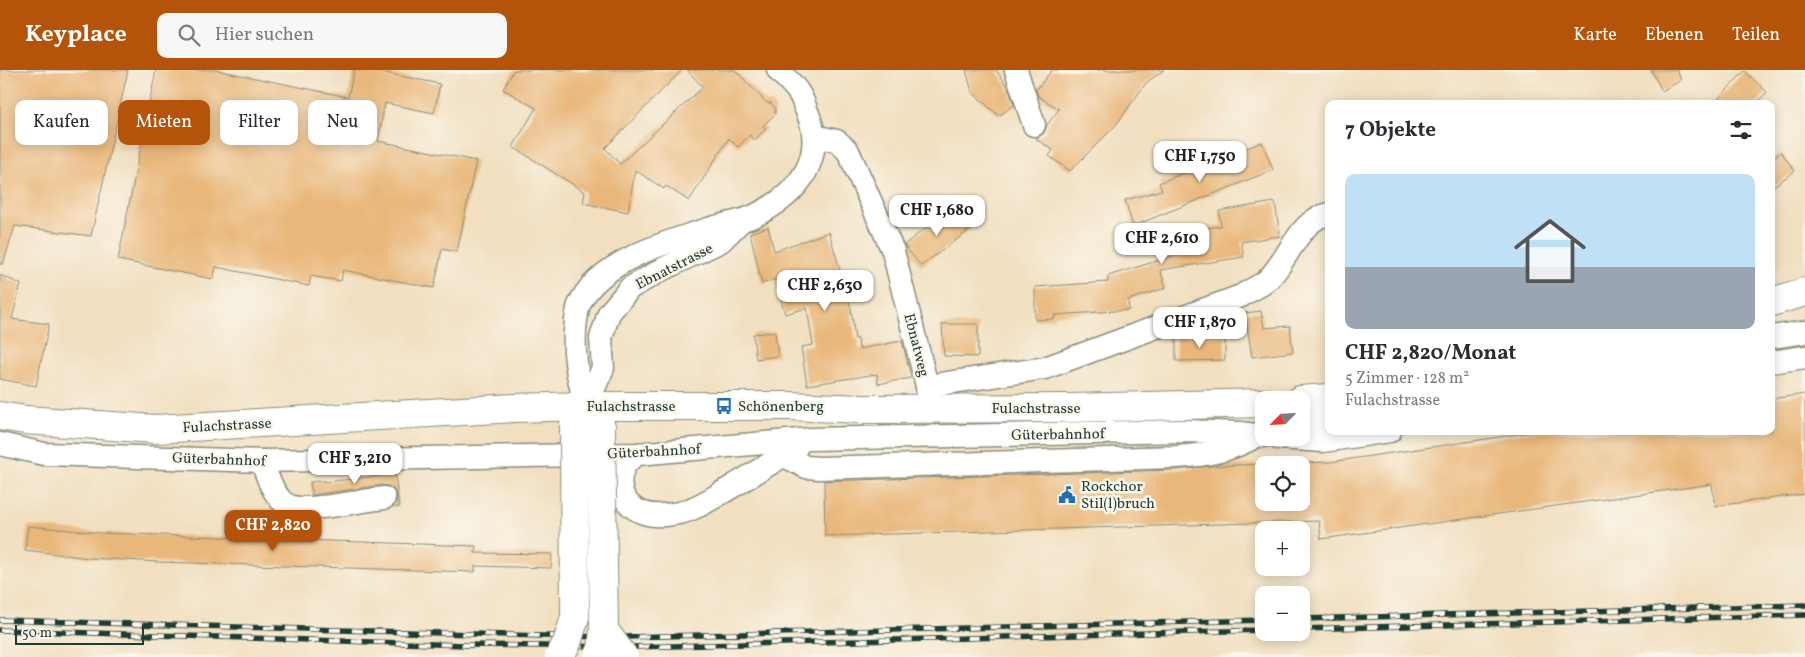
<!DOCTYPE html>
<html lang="de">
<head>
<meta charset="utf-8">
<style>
  body { margin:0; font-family:Vollkorn,serif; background:#f7f7f7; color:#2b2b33; height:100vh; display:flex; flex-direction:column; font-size:19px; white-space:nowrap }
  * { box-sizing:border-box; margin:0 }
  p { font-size:16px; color:#7c7c81 }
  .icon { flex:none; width:28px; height:28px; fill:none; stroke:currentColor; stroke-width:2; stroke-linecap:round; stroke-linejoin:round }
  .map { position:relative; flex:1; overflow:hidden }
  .drawer { position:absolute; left:1325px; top:30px; width:450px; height:335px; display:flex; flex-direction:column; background:#fff; border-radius:10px; box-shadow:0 2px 12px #0003 }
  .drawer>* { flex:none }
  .guide { position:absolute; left:15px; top:30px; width:475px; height:45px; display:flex; gap:10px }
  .needle { width:32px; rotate:246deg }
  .fabs { position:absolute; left:1255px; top:321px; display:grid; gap:10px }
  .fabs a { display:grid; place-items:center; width:55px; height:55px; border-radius:10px; background:#fff; box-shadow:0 2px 12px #0003; font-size:25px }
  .scale { position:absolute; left:15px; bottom:12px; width:129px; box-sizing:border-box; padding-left:5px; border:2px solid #1f3d34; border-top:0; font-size:14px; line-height:18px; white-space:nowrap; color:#1f3d34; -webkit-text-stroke:4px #fbf7ec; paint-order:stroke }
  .price { position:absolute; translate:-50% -42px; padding:0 11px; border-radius:10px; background:#fff; color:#222; font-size:16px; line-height:32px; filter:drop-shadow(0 1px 2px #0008) }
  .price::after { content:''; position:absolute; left:50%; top:30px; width:15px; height:11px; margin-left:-8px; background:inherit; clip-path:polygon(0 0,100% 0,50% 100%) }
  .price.on { background:#b45309; color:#fff }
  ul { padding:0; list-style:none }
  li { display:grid; align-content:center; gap:10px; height:265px; padding:0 20px }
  li span { display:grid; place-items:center; height:155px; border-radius:10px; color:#555 }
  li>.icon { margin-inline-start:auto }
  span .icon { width:90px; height:90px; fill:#fffc; stroke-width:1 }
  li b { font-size:21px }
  h2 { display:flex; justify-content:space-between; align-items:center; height:60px; padding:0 20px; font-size:21px }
  .chip { padding:0 18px; border-radius:10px; background:#fff; box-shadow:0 2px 12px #0003; font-size:18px; line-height:45px }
  .chip.on { background:#b45309; color:#fff }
  header { display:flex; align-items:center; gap:30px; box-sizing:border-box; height:70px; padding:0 25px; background:#b45309; color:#fff }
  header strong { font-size:24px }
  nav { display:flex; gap:28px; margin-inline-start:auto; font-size:18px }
  .search { width:350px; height:45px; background:#f7f7f7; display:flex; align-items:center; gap:12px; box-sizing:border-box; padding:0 18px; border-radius:10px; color:#7c7c81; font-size:19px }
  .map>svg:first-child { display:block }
  .building { fill:#e9b77a }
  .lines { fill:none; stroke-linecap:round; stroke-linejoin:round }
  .minor-casing { stroke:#888e7a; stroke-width:25 }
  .major-casing { stroke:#888e7a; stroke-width:30 }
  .highway-casing { stroke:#888e7a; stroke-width:30 }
  .minor { stroke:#fff; stroke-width:22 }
  .major { stroke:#fff; stroke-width:28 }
  .highway { stroke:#fff; stroke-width:28 }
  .rail-casing { stroke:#1f3d34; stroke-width:5.5 }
  .rail { stroke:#fbf7ec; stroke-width:4; stroke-dasharray:11; stroke-linecap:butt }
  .highway-bridge-casing { stroke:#888e7a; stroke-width:30; stroke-linecap:butt }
  .highway-bridge { stroke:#fff; stroke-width:28 }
  .labels { text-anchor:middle; stroke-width:5; stroke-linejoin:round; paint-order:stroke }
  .street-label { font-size:15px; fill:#1f3d34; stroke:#fbf7ec }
  .poi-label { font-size:15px; fill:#1f3d34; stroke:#fbf7ec; text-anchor:start }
</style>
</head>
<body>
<header>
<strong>Keyplace</strong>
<div class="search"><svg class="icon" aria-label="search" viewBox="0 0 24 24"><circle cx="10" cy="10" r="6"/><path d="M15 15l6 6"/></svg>Hier suchen</div>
<nav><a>Karte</a><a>Ebenen</a><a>Teilen</a></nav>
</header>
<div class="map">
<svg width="1805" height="587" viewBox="0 0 1805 587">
  <rect width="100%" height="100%" fill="#fbf7ec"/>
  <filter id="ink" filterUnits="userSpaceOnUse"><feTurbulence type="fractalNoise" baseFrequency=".02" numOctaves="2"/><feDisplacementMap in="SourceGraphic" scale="10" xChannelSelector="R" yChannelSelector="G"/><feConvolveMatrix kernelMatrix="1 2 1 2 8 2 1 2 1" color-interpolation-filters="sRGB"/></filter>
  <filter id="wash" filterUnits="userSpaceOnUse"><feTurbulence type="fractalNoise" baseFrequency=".0096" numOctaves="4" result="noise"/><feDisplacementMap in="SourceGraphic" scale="20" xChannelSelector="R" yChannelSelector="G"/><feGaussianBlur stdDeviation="1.12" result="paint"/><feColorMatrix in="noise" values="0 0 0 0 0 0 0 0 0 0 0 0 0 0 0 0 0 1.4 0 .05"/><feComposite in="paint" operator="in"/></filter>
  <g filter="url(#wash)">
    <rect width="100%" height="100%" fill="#f1dfc0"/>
    <g id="blocks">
      <g class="building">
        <polygon points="0,0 128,0 91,166 15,156 3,194 0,194"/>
        <polygon points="156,0 216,0 348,27 354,0 371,0 440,14 434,43 385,33 378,71 476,91 457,182 442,179 434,218 343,200 341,211 311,206 309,216 216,197 213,209 118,190"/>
        <polygon points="514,0 682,0 605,78 620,94 703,17 687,0 735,0 767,33 771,33 775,38 775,44 763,56 766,59 754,70 750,65 738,77 729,68 689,131 666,116 664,119 635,100 628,142 583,133 585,122 513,77 536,38 503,19"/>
        <polygon points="966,0 996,0 1008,17 1014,35 999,46 972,22"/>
        <polygon points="1052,0 1164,0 1146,13 1116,55 1070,101 1049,86 1053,80 1036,69 1044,63 1047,55 1059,39 1038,26 1036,20"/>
        <polygon points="1651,0 1677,0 1681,10 1662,21"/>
        <polygon points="1745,1 1767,22 1756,34 1713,34"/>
        <polygon points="1262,72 1273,100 1133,156 1125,130 1162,120 1159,113"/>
        <polygon points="1781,82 1795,101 1771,118 1771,89"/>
        <polygon points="1275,132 1280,166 1241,172 1244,187 1160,200 1166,218 1128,230 1129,240 1055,245 1054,249 1035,250 1035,217 1108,212 1108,206 1176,185 1172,163 1221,156 1219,141"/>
        <polygon points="953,137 971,159 921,196 904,175"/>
        <polygon points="768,157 774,181 829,162 851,238 855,269 858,268 859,279 902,271 911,308 878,314 877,304 807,315 801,277 813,275 807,238 785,244 775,209 762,214 750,163"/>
        <polygon points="0,205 21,214 12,249 49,254 36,316 0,309"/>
        <polygon points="1261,241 1264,258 1290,256 1293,282 1252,287 1245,243"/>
        <polygon points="942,254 978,254 978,287 944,286"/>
        <polygon points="775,262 778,286 756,289 753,264"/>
        <polygon points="1176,267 1225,267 1225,290 1176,291"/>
        <polygon points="1805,324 1805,424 1715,436 1712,414 1321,469 1319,451 825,466 824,411 1176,400 1211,396 1264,394 1264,432 1301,432 1301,393 1330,392 1540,361 1771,361 1771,329"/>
        <polygon points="395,404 399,437 393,437 396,433 397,426 394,420 389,416 382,415 312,425 310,412 325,411 326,412"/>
        <polygon points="28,456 102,463 476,476 475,483 552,484 551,498 475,496 475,502 159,492 89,488 25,480"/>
      </g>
    </g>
  </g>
  <g filter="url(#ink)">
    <use href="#blocks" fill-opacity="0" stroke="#888e7a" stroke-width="1"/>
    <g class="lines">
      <g class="minor-casing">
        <g id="minor">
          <polyline points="1016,0 1034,55"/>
          <polyline points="814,66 837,71 848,81 893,181 927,316 928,330"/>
          <polyline points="1771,267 1805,262"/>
          <polyline points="1771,292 1805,287"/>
          <path d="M927,316L1045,298L1241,226C1248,221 1258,217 1265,212C1288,193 1298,149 1329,144"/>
          <path d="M586,336C577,305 572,282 576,250C577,246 577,240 579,235C598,191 669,171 712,158C727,153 742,152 756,145C799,124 828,87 806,39C804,34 802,27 798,22C793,14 784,7 778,0"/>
          <polyline points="586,336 603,298 601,268 609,243 630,218 663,199 721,171 740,152"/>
          <polyline points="1301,353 1329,349"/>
          <polyline points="1278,368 1323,371 1390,361"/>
          <polyline points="0,374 44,384 262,391 637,384 811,369 1185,361 1240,363 1264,366"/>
          <path d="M637,384C612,399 616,434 644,443C655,447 668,445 679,443C697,439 714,427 730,418C752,405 774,391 796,378"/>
          <path d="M784,386L806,397L819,398L1176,387C1206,385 1232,381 1258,365"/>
          <path d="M262,391C266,404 271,419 281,430C283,432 287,435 290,436C306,443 364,430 384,428"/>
        </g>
      </g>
      <g class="major-casing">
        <g id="major">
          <polyline points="1771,232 1805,222"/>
          <polyline points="1300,330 1329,328"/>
          <polyline points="0,346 25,350 156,359 514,338 586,336 789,336 863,339 1070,338 1264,333"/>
        </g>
      </g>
      <g class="highway-casing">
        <polyline id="highway" points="574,356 586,336 601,357"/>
      </g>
      <use href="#minor" class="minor"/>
      <use href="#major" class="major"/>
      <use href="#highway" class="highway"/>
      <g class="rail-casing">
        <g id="rail">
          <polyline points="1301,549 1805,535"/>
          <polyline points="0,550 543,566 626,567 1264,550"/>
          <polyline points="1301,559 1805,545"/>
          <polyline points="0,560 465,575 634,577 1264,560"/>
        </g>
      </g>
      <use href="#rail" class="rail"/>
      <g class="highway-bridge-casing">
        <g id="highway-bridge">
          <polyline points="604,560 624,587"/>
          <polyline points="559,587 567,573 575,547 574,356"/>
          <polyline points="598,587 602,579 604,560 601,357"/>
        </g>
      </g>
      <use href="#highway-bridge" class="highway-bridge"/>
    </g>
  </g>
  <defs>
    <g id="bus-bare" transform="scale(1.35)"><path d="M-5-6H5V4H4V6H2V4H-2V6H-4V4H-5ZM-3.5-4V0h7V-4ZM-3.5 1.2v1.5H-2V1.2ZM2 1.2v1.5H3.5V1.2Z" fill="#1f6fb2" stroke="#fbf7ec" stroke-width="2.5" paint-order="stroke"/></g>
    <g id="civic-bare" transform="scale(1.35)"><path d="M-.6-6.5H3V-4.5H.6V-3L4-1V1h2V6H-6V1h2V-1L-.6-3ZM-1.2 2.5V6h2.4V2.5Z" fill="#1f6fb2" stroke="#fbf7ec" stroke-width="2.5" paint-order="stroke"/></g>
  </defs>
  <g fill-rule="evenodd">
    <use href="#bus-bare" x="724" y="336"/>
    <use href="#civic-bare" x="1067" y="425"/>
  </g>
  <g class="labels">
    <g class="street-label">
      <text transform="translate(674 196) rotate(-27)" y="5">Ebnatstrasse</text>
      <text transform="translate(917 275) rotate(76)" y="5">Ebnatweg</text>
      <text x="631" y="341">Fulachstrasse</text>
      <text x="1036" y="343">Fulachstrasse</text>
      <text transform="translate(227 355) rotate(-3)" y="5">Fulachstrasse</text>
      <text transform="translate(1058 364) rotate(-1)" y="5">Güterbahnhof</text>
      <text transform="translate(654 381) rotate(-3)" y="5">Güterbahnhof</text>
      <text transform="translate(219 389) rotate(2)" y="5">Güterbahnhof</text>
    </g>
    <g class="poi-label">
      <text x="738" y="341">Schönenberg</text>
      <text x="1081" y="421">Rockchor<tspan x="1081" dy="17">Stil(l)bruch</tspan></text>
    </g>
  </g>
</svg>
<div class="fabs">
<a><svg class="needle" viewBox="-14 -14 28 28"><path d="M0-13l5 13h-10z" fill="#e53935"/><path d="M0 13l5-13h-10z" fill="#7c7c81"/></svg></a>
<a><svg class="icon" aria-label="locate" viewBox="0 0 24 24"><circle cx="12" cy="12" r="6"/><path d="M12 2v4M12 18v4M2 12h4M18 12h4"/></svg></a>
<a>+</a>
<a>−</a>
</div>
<div class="scale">50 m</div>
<b class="price" style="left:1200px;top:113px">CHF 1,750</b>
<b class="price" style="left:937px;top:167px">CHF 1,680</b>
<b class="price" style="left:1162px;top:195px">CHF 2,610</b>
<b class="price" style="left:825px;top:242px">CHF 2,630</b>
<b class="price" style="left:1200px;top:279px">CHF 1,870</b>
<b class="price" style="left:355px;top:415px">CHF 3,210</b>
<b class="price on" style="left:273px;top:482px">CHF 2,820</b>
<div class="guide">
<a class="chip">Kaufen</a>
<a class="chip on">Mieten</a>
<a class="chip">Filter</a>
<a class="chip">Neu</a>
</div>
<section class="drawer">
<h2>7 Objekte<svg class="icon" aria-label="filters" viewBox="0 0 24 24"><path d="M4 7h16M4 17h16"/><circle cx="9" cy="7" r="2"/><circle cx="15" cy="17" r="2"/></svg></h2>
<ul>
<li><span style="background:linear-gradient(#bfe0f5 60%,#9aa5b1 0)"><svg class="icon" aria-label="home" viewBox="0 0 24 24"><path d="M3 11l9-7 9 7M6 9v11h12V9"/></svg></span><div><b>CHF 2,820/Monat</b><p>5 Zimmer · 128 m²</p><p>Fulachstrasse</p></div></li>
</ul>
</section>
</div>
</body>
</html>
